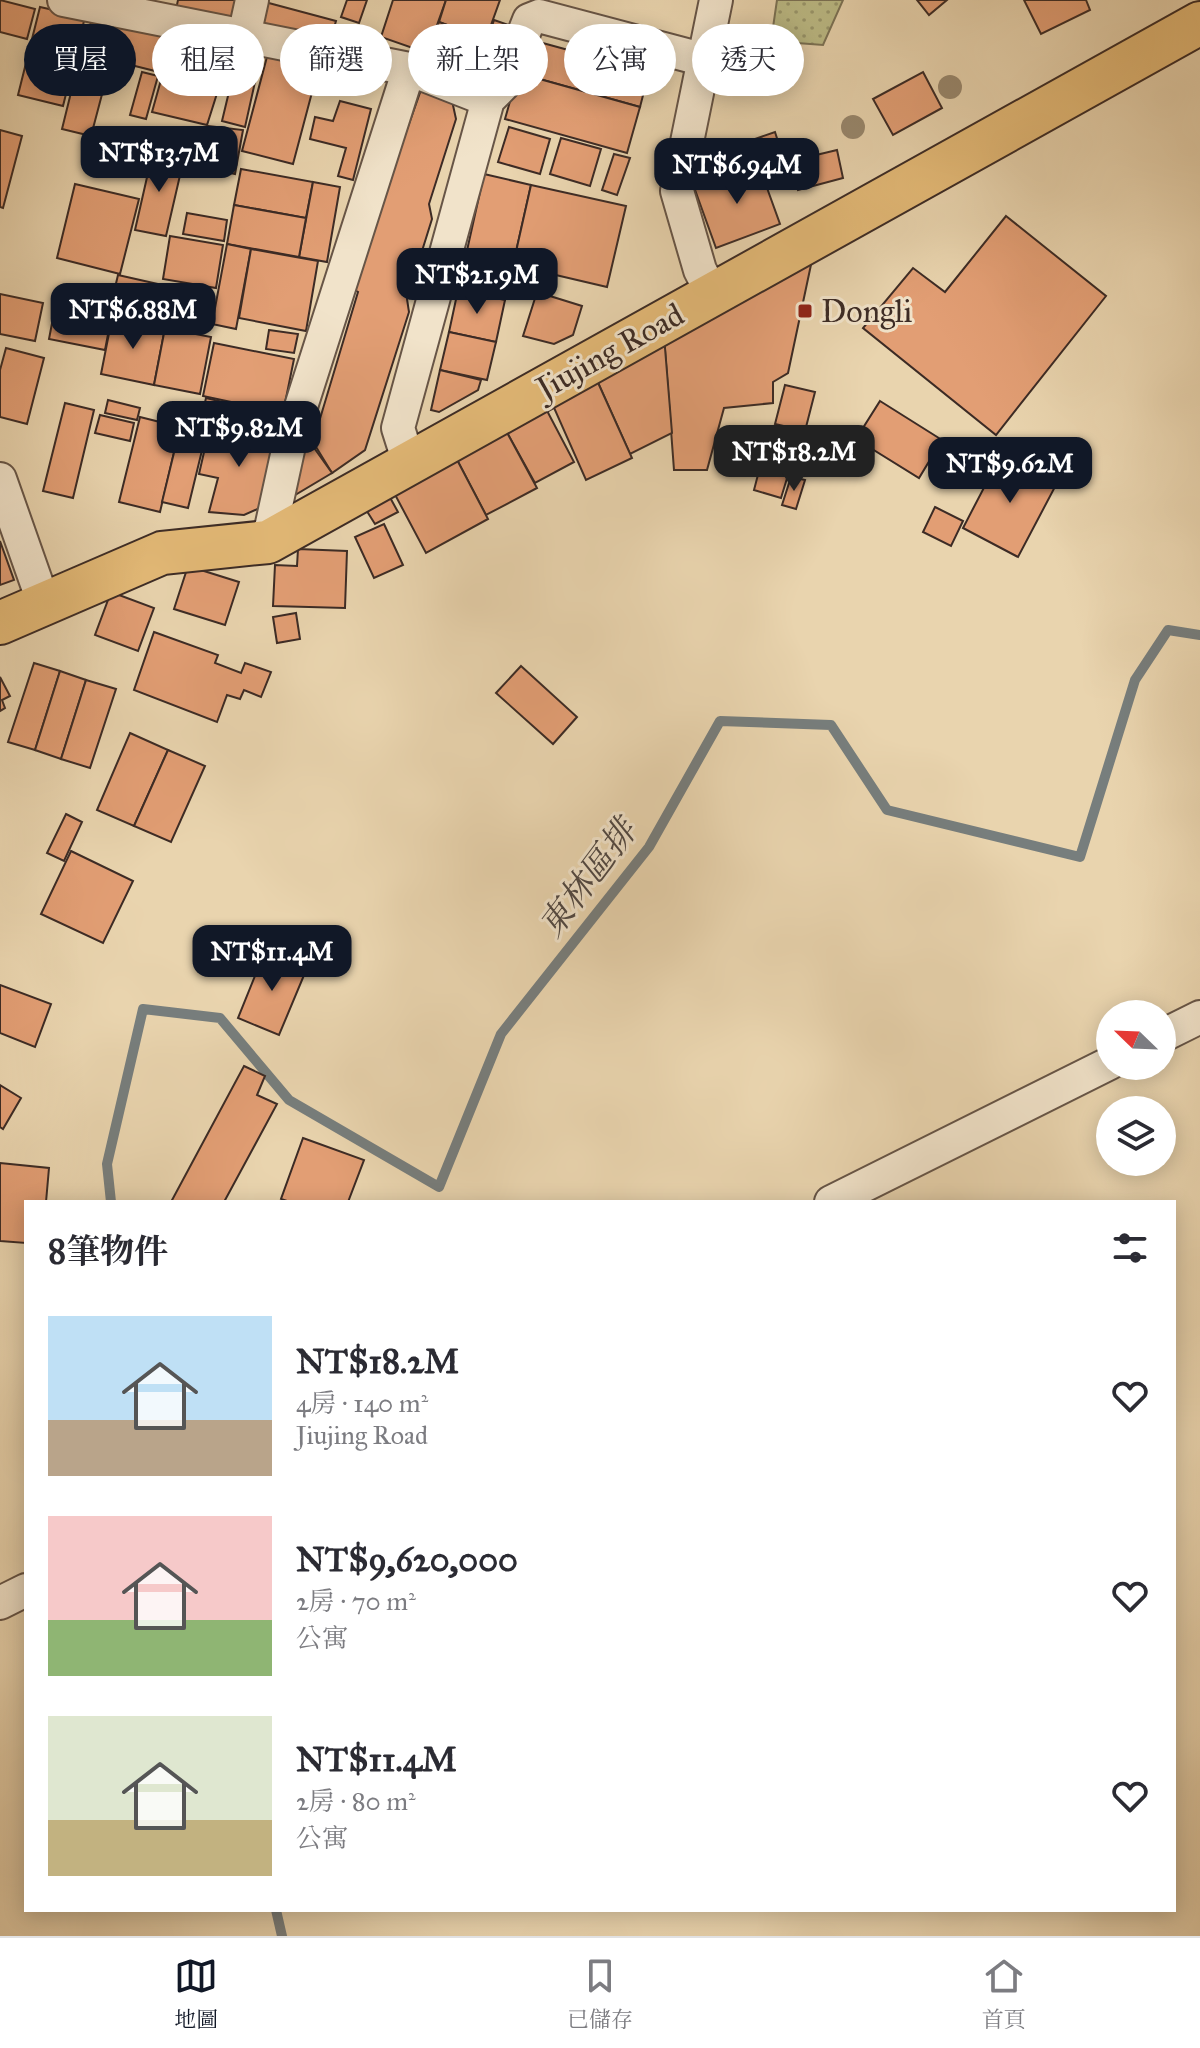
<!DOCTYPE html>
<html lang="zh-TW">
<head>
<meta charset="utf-8">
<style>
  body { margin:0; font-family:"IM FELL Great Primer","Noto Serif TC",serif; background:#f2f2f3; color:#2b2b33; height:100vh; display:flex; flex-direction:column; font-size:30px; white-space:nowrap }
  * { box-sizing:border-box; margin:0 }
  p { font-size:26px; color:#7c7c81 }
  .icon { flex:none; width:44px; height:44px; fill:none; stroke:currentColor; stroke-width:2; stroke-linecap:round; stroke-linejoin:round }
  .map { position:relative; flex:1; overflow:hidden }
  .details { position:absolute; left:24px; top:1200px; width:1152px; height:712px; display:flex; flex-direction:column; background:#fff; border-radius:0px; box-shadow:0 4px 20px #0003 }
  .details>* { flex:none }
  .hud { position:absolute; left:24px; top:24px; width:1152px; height:72px; display:flex; gap:16px }
  .needle { width:52px; rotate:293deg }
  .controls { position:absolute; left:1096px; top:1000px; display:grid; gap:16px }
  .controls a { display:grid; place-items:center; width:80px; height:80px; border-radius:50%; background:#fff; box-shadow:0 4px 20px #0003; font-size:40px }
  .price { position:absolute; translate:-50% -68px; padding:0 18px; border-radius:16px; background:#111827; color:#fff; font-size:26px; line-height:52px; filter:drop-shadow(0 2px 4px #0008) }
  .price::after { content:''; position:absolute; left:50%; top:48px; width:24px; height:18px; margin-left:-12px; background:inherit; clip-path:polygon(0 0,100% 0,50% 100%) }
  .price.active { background:#222; color:#fff }
  ul { padding:0; list-style:none }
  li { display:flex; align-items:center; gap:24px; height:200px; padding:0 24px }
  li span { display:grid; place-items:center; flex:none; width:224px; height:160px; border-radius:0px; color:#555 }
  li>.icon { margin-inline-start:auto }
  span .icon { width:96px; height:96px; fill:#fffc; stroke-width:1 }
  li b { font-size:34px }
  h2 { display:flex; justify-content:space-between; align-items:center; height:96px; padding:0 24px; font-size:34px }
  .pill { padding:0 28px; border-radius:36px; background:#fff; box-shadow:0 4px 20px #0003; font-size:28px; line-height:72px }
  .pill.active { background:#111827; color:#fff }
  .tabs { display:flex; justify-content:space-around; align-items:center; height:112px; border-top:2px solid #e1e1e2; background:#fff; font-size:22px; color:#7c7c81 }
  .tabs a { display:grid; justify-items:center; gap:4px }
  .tabs .active { color:#111827 }
  .map>svg:first-child { display:block }
  .park { fill:url(#park-dots); stroke:#7c7356; stroke-width:2 }
  .lines { fill:none; stroke-linecap:round; stroke-linejoin:round }
  .stream { stroke:#777e7d; stroke-width:10 }
  .building { fill:#e29e74; stroke:#3c2b25; stroke-width:2 }
  .minor-casing { stroke:#675547; stroke-width:36 }
  .major-casing { stroke:#3c2b25; stroke-width:46 }
  .minor { stroke:#f1e3ca; stroke-width:32 }
  .major { stroke:#e4ba77; stroke-width:42 }
  .tree { fill:#98876d }
  .poi-dot { fill:#8f2418; stroke:#f1e3ca; stroke-width:3 }
  .labels { text-anchor:middle; stroke-width:6; stroke-linejoin:round; paint-order:stroke }
  .poi-label { font-size:32px; fill:#3c2b25; stroke:#f1e3ca; text-anchor:start }
  .street-label { font-size:32px; fill:#3c2b25; stroke:#f1e3ca }
  .water-label { font-size:34px; font-style:italic; fill:#504742; stroke:#f1e3ca }
</style>
</head>
<body>
<div class="map">
<svg width="1200" height="1936" viewBox="0 0 1200 1936">
  <defs>
    <pattern id="park-dots" width="8" height="8" patternUnits="userSpaceOnUse" patternTransform="scale(2)"><rect width="8" height="8" fill="#bcbb86"/><path d="M2 2h.1M6 6h.1" fill="none" stroke="#9a986d" stroke-width="1.8" stroke-linecap="round"/></pattern>
  </defs>
  <rect width="100%" height="100%" fill="#e9d4ae"/>
  <filter id="stains"><feTurbulence type="fractalNoise" baseFrequency=".0025" numOctaves="4"/><feColorMatrix values="0 0 0 0 .2 0 0 0 0 .09 0 0 0 0 .02 0 0 0 .5 -.17"/></filter>
  <radialGradient id="worn" r=".72"><stop offset=".6" stop-color="#630" stop-opacity="0"/><stop offset="1" stop-color="#630" stop-opacity=".3"/></radialGradient>
  <polygon class="park" points="777,0 843,0 823,45 771,41"/>
  <g class="lines">
    <g class="stream">
      <polyline points="111,1202 107,1164 143,1009 220,1018 289,1100 439,1187 501,1034 649,847 720,721 831,725 887,810 1080,857 1135,680 1168,630 1200,635"/>
      <polyline points="276,1910 282,1936"/>
    </g>
  </g>
  <g class="building">
    <polygon points="0,0 35,9 27,39 0,32"/>
    <polygon points="178,0 245,0 237,30 175,14"/>
    <polygon points="347,0 367,0 359,23 341,17"/>
    <polygon points="393,0 446,0 427,53 381,37"/>
    <polygon points="446,0 500,0 486,39 439,22"/>
    <polygon points="917,0 947,0 929,15"/>
    <polygon points="1024,0 1086,0 1090,10 1041,34"/>
    <polygon points="265,2 336,21 328,48 258,29"/>
    <polygon points="40,7 85,17 63,106 18,95"/>
    <polygon points="94,10 170,30 159,72 83,53"/>
    <polygon points="494,20 520,29 513,47 488,38"/>
    <polygon points="439,22 468,33 460,58 429,48"/>
    <polygon points="175,30 232,46 207,125 152,112"/>
    <polygon points="477,35 498,43 484,83 462,76"/>
    <polygon points="528,39 649,72 640,107 518,73"/>
    <polygon points="429,48 467,61 461,79 424,66"/>
    <polygon points="239,50 261,55 245,127 222,121"/>
    <polygon points="268,53 319,66 293,164 242,151"/>
    <polygon points="80,56 110,64 91,136 62,129"/>
    <polygon points="142,72 158,76 146,119 130,115"/>
    <polygon points="923,72 942,108 893,135 873,99"/>
    <polygon points="518,73 640,107 627,153 505,119"/>
    <polygon points="422,87 451,96 456,119 429,204 432,219 407,299 409,312 365,450 332,473 313,442 358,292 351,288"/>
    <polygon points="340,101 371,109 353,180 338,176 346,148 310,139 315,117 333,121"/>
    <polygon points="208,126 243,130 235,174 198,166"/>
    <polygon points="509,127 550,139 540,174 498,162"/>
    <polygon points="0,130 22,136 3,208 0,207"/>
    <polygon points="775,132 781,151 736,167 729,148"/>
    <polygon points="561,138 601,149 590,186 550,174"/>
    <polygon points="837,150 843,178 798,190 791,161"/>
    <polygon points="153,151 184,158 166,236 135,230"/>
    <polygon points="614,154 630,158 617,195 602,190"/>
    <polygon points="758,163 780,224 716,248 694,187"/>
    <polygon points="241,169 313,182 306,218 234,205"/>
    <polygon points="484,174 531,185 513,265 466,255"/>
    <polygon points="313,182 340,187 327,262 299,257"/>
    <polygon points="75,184 139,199 120,274 57,258"/>
    <polygon points="531,185 626,206 607,287 513,265"/>
    <polygon points="234,205 306,218 299,257 227,244"/>
    <polygon points="187,213 227,220 224,241 183,234"/>
    <polygon points="1006,216 1106,296 996,435 863,328 913,268 945,292"/>
    <polygon points="170,236 223,245 216,288 163,279"/>
    <polygon points="227,244 251,249 236,329 212,324"/>
    <polygon points="251,249 318,261 306,331 239,318"/>
    <polygon points="466,255 513,265 505,300 458,290"/>
    <polygon points="812,260 788,373 773,382 773,403 724,408 707,470 674,470 664,336"/>
    <polygon points="118,275 158,284 150,322 109,313"/>
    <polygon points="458,290 505,300 496,342 449,332"/>
    <polygon points="537,292 582,306 573,335 554,344 523,336"/>
    <polygon points="0,294 43,303 35,341 0,334"/>
    <polygon points="55,308 111,319 105,350 49,339"/>
    <polygon points="112,318 165,328 154,385 101,374"/>
    <polygon points="165,328 211,337 200,394 154,385"/>
    <polygon points="269,330 298,334 294,353 266,349"/>
    <polygon points="449,332 496,342 487,380 440,370"/>
    <polygon points="664,336 672,433 630,454 595,376"/>
    <polygon points="214,343 294,359 283,413 203,396"/>
    <polygon points="6,348 44,358 27,424 0,417 0,370"/>
    <polygon points="440,370 481,380 478,390 439,412 431,410"/>
    <polygon points="595,376 632,458 586,480 551,401"/>
    <polygon points="785,385 815,392 805,431 775,424"/>
    <polygon points="206,398 287,417 282,439 201,420"/>
    <polygon points="108,400 140,408 137,420 105,413"/>
    <polygon points="880,401 942,440 919,478 856,439"/>
    <polygon points="65,403 94,410 73,498 43,491"/>
    <polygon points="544,405 574,462 535,483 504,427"/>
    <polygon points="100,415 134,423 130,441 95,433"/>
    <polygon points="140,417 180,427 160,512 119,502"/>
    <polygon points="210,426 282,440 262,507 244,515 209,512 218,478 199,474"/>
    <polygon points="504,427 537,488 486,515 454,454"/>
    <polygon points="772,427 808,435 800,474 763,466"/>
    <polygon points="302,431 332,473 290,498"/>
    <polygon points="179,432 205,438 188,508 162,502"/>
    <polygon points="1002,453 1057,483 1018,557 963,528"/>
    <polygon points="454,454 488,519 426,553 391,487"/>
    <polygon points="760,467 788,475 781,498 754,490"/>
    <polygon points="791,477 805,480 796,509 782,505"/>
    <polygon points="387,492 398,512 375,524 363,505"/>
    <polygon points="935,507 963,521 951,546 923,532"/>
    <polygon points="384,524 403,565 374,578 355,537"/>
    <polygon points="0,541 14,580 0,585"/>
    <polygon points="298,549 347,551 345,608 273,606 275,565 297,566"/>
    <polygon points="188,566 239,582 225,625 174,609"/>
    <polygon points="111,592 154,608 138,651 95,635"/>
    <polygon points="296,613 300,639 277,643 273,617"/>
    <polygon points="154,632 218,655 215,663 241,673 245,663 271,672 261,697 244,690 240,699 227,695 217,722 134,690"/>
    <polygon points="34,663 60,671 35,750 8,742"/>
    <polygon points="521,666 577,717 553,744 496,693"/>
    <polygon points="60,671 86,680 61,759 35,750"/>
    <polygon points="0,677 10,696 2,700 5,708 0,711"/>
    <polygon points="86,680 116,689 90,768 61,759"/>
    <polygon points="130,733 168,750 134,826 97,810"/>
    <polygon points="168,750 205,766 171,842 134,826"/>
    <polygon points="66,814 82,822 64,861 47,853"/>
    <polygon points="71,851 133,881 103,943 41,914"/>
    <polygon points="265,951 307,968 279,1035 238,1018"/>
    <polygon points="0,985 51,1004 35,1047 0,1033"/>
    <polygon points="244,1066 265,1076 257,1095 277,1104 224,1202 171,1202"/>
    <polygon points="0,1085 21,1098 3,1129 0,1127"/>
    <polygon points="303,1138 364,1160 348,1202 290,1202 281,1199"/>
    <polygon points="0,1163 49,1168 46,1202 26,1202 26,1243 0,1241"/>
  </g>
  <g class="lines">
    <g class="minor-casing">
      <g id="minor">
        <polyline points="64,0 409,69 488,100"/>
        <polyline points="244,36 252,0"/>
        <polyline points="713,295 700,270 677,191 716,0"/>
        <polyline points="413,461 404,447 398,428 488,100 504,84 529,20 539,16 705,60"/>
        <polyline points="0,479 44,604"/>
        <polyline points="268,542 290,441 409,69"/>
        <polyline points="1162,1036 1200,1017"/>
        <polyline points="831,1202 1110,1063"/>
        <polyline points="0,1603 26,1590"/>
      </g>
    </g>
    <g class="major-casing">
      <polyline id="major" points="0,623 162,553 268,542 1200,23"/>
    </g>
    <use href="#minor" class="minor"/>
    <use href="#major" class="major"/>
  </g>
  <g class="tree">
    <circle cx="950" cy="87" r="12"/>
    <circle cx="853" cy="127" r="12"/>
  </g>
  <rect class="poi-dot" x="797" y="303" width="16" height="16" rx="4"/>
  <g class="labels">
    <g class="poi-label">
      <text x="821" y="322">Dongli</text>
    </g>
    <g class="street-label">
      <text transform="translate(610 351) rotate(-29)" y="11">Jiujing Road</text>
    </g>
    <g class="water-label">
      <text transform="translate(587 878) rotate(-53)" y="12">東林區排</text>
    </g>
  </g>
  <rect width="100%" height="100%" filter="url(#stains)"/>
  <rect width="100%" height="100%" fill="url(#worn)"/>
</svg>
<div class="controls">
<a><svg class="needle" viewBox="-14 -14 28 28"><path d="M0-13l5 13h-10z" fill="#e53935"/><path d="M0 13l5-13h-10z" fill="#7c7c81"/></svg></a>
<a><svg class="icon" aria-label="layers" viewBox="0 0 24 24"><path d="M12 4l9 5-9 5-9-5zM3 14l9 5 9-5"/></svg></a>
</div>
<b class="price" style="left:159px;top:194px">NT$13.7M</b>
<b class="price" style="left:737px;top:206px">NT$6.94M</b>
<b class="price" style="left:477px;top:316px">NT$21.9M</b>
<b class="price" style="left:133px;top:351px">NT$6.88M</b>
<b class="price" style="left:239px;top:469px">NT$9.82M</b>
<b class="price active" style="left:794px;top:493px">NT$18.2M</b>
<b class="price" style="left:1010px;top:505px">NT$9.62M</b>
<b class="price" style="left:272px;top:993px">NT$11.4M</b>
<div class="hud">
<a class="pill active">買屋</a>
<a class="pill">租屋</a>
<a class="pill">篩選</a>
<a class="pill">新上架</a>
<a class="pill">公寓</a>
<a class="pill">透天</a>
</div>
<section class="details">
<h2>8筆物件<svg class="icon" aria-label="filters" viewBox="0 0 24 24"><path d="M4 7h16M4 17h16"/><circle cx="9" cy="7" r="2"/><circle cx="15" cy="17" r="2"/></svg></h2>
<ul>
<li><span style="background:linear-gradient(#bfe0f5 65%,#b9a48a 0)"><svg class="icon" aria-label="home" viewBox="0 0 24 24"><path d="M3 11l9-7 9 7M6 9v11h12V9"/></svg></span><div><b>NT$18.2M</b><p>4房 · 140 m²</p><p>Jiujing Road</p></div><svg class="icon" aria-label="heart" viewBox="0 0 24 24"><path d="M12 20l-8-8c-3-5 5-10 8-4 3-6 11-1 8 4z"/></svg></li>
<li><span style="background:linear-gradient(#f6c9c9 65%,#8fb573 0)"><svg class="icon" aria-label="home" viewBox="0 0 24 24"><path d="M3 11l9-7 9 7M6 9v11h12V9"/></svg></span><div><b>NT$9,620,000</b><p>2房 · 70 m²</p><p>公寓</p></div><svg class="icon" aria-label="heart" viewBox="0 0 24 24"><path d="M12 20l-8-8c-3-5 5-10 8-4 3-6 11-1 8 4z"/></svg></li>
<li><span style="background:linear-gradient(#dfe7d0 65%,#c2b280 0)"><svg class="icon" aria-label="home" viewBox="0 0 24 24"><path d="M3 11l9-7 9 7M6 9v11h12V9"/></svg></span><div><b>NT$11.4M</b><p>2房 · 80 m²</p><p>公寓</p></div><svg class="icon" aria-label="heart" viewBox="0 0 24 24"><path d="M12 20l-8-8c-3-5 5-10 8-4 3-6 11-1 8 4z"/></svg></li>
</ul>
</section>
</div>
<nav class="tabs">
<a class="active"><svg class="icon" aria-label="map" viewBox="0 0 24 24"><path d="M3 6l6-2 6 2 6-2v14l-6 2-6-2-6 2zM9 4v14M15 6v14"/></svg>地圖</a>
<a><svg class="icon" aria-label="saved" viewBox="0 0 24 24"><path d="M7 4h10v16l-5-4-5 4z"/></svg>已儲存</a>
<a><svg class="icon" aria-label="home" viewBox="0 0 24 24"><path d="M3 11l9-7 9 7M6 9v11h12V9"/></svg>首頁</a>
</nav>
</body>
</html>
